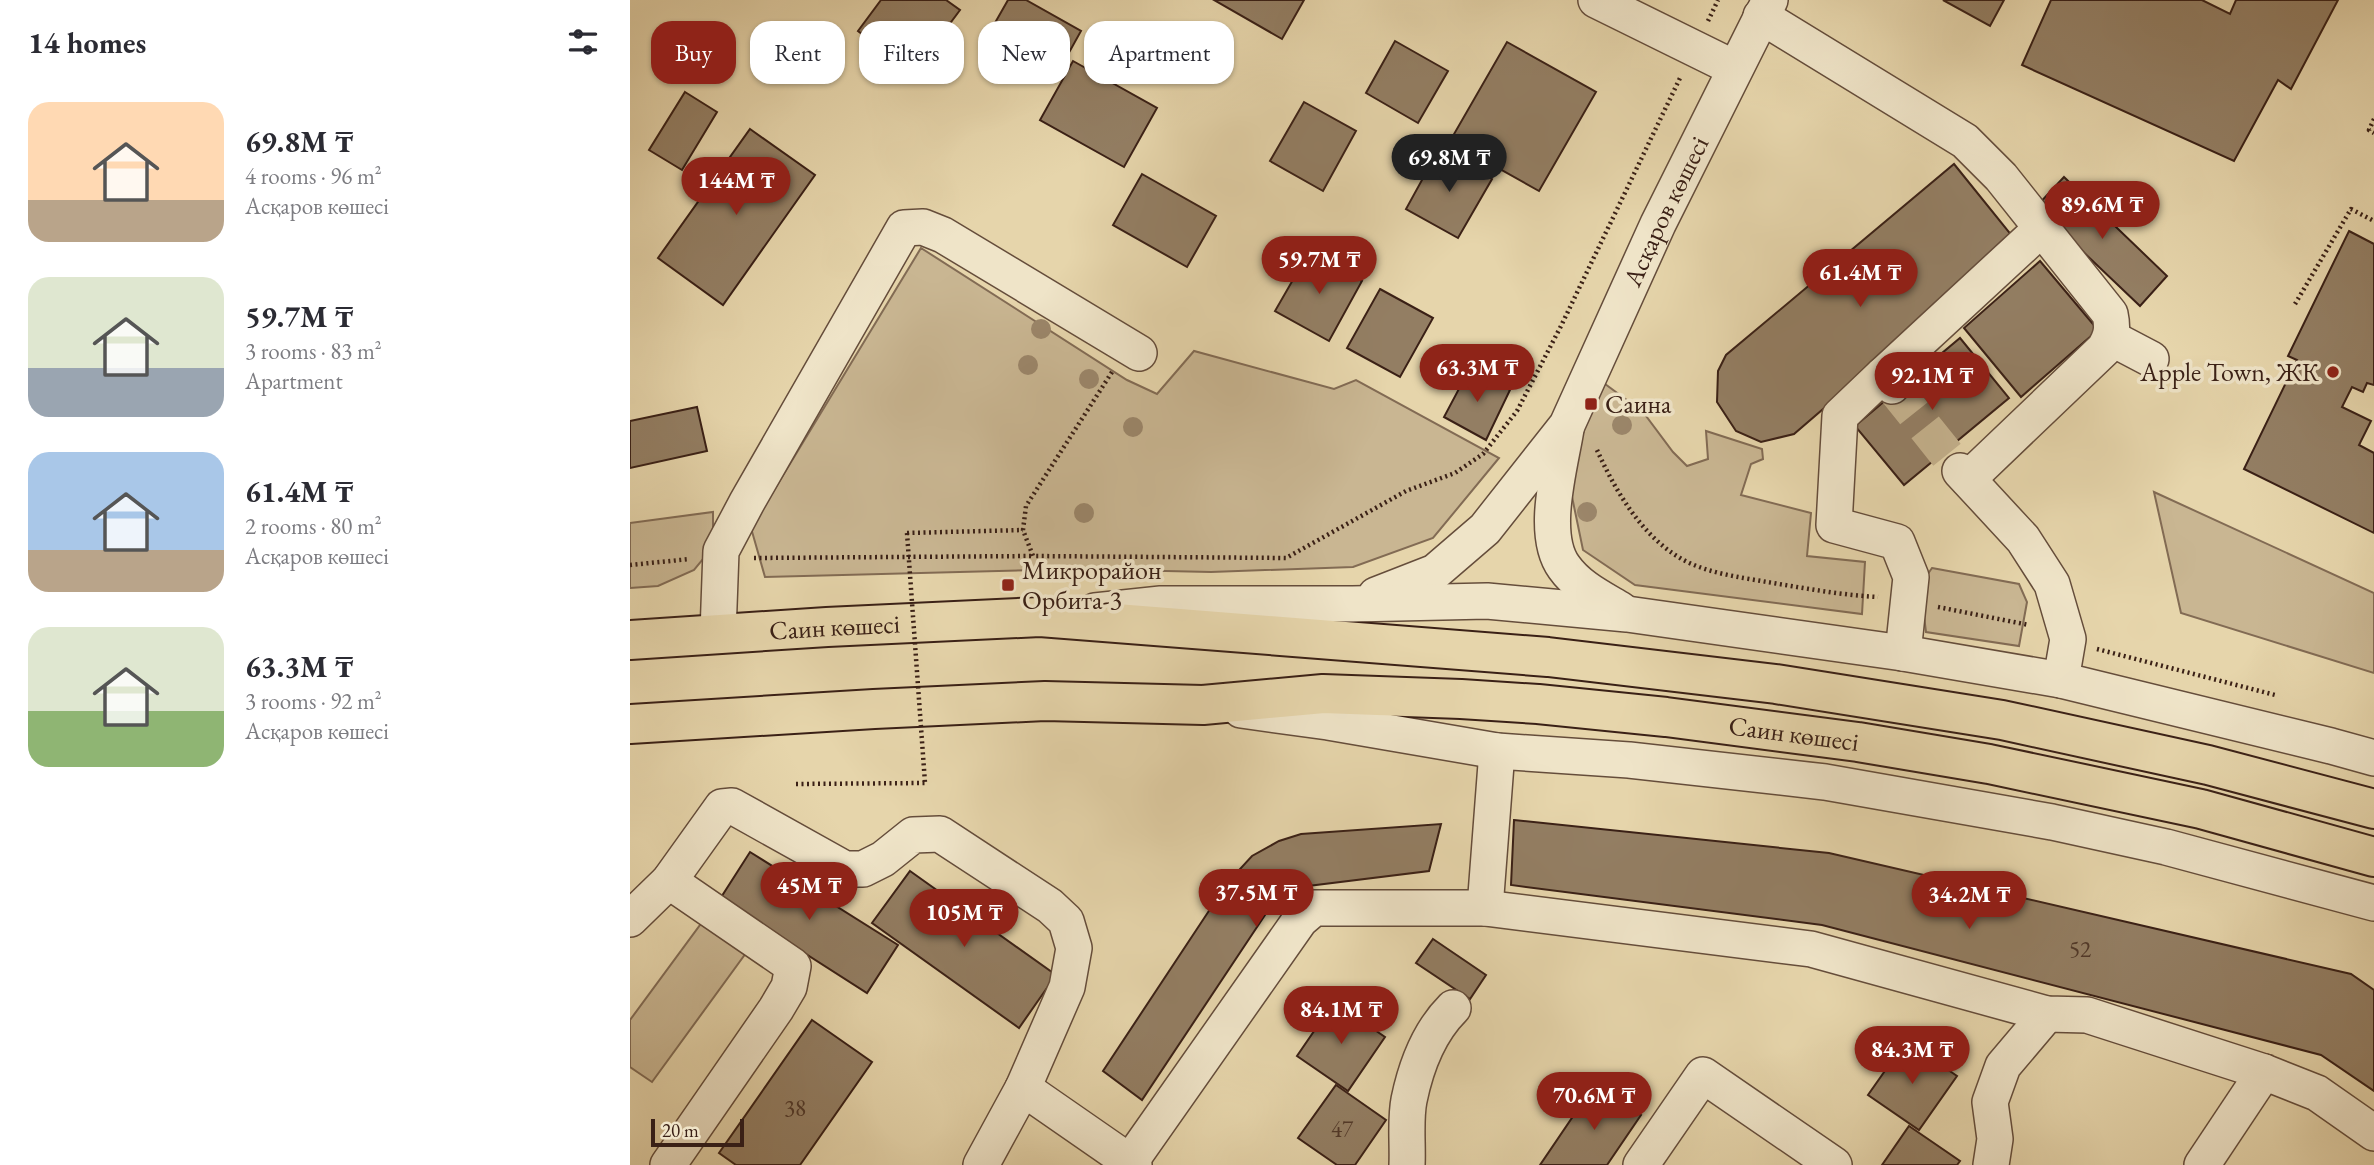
<!DOCTYPE html>
<html lang="en">
<head>
<meta charset="utf-8">
<style>
  body { margin:0; font-family:"EB Garamond",serif; background:#f2f2f3; color:#2b2b33; height:100vh; display:flex; flex-direction:column; font-size:26px; white-space:nowrap }
  * { box-sizing:border-box; margin:0 }
  p { font-size:23px; color:#7c7c81 }
  .icon { flex:none; width:38px; height:38px; fill:none; stroke:currentColor; stroke-width:2; stroke-linecap:round; stroke-linejoin:round }
  .map { position:relative; flex:1; overflow:hidden }
  .drawer { display:flex; flex-direction:column; background:#fff; width:630px }
  .drawer>* { flex:none }
  .banner { position:absolute; left:21px; top:21px; width:665px; height:63px; display:flex; gap:14px }
  .scale { position:absolute; left:21px; bottom:18px; width:93px; box-sizing:border-box; padding-left:7px; border:4px solid #3a2016; border-top:0; font-size:19px; line-height:24px; white-space:nowrap; color:#3a2016; -webkit-text-stroke:5px #efe4c8; paint-order:stroke }
  .price { position:absolute; translate:-50% -60px; padding:0 16px; border-radius:24px; background:#8f2418; color:#fff; font-size:23px; line-height:46px; filter:drop-shadow(0 2px 4px #0008) }
  .price::after { content:''; position:absolute; left:50%; top:42px; width:21px; height:16px; margin-left:-10px; background:inherit; clip-path:polygon(0 0,100% 0,50% 100%) }
  .price.selected { background:#222; color:#fff }
  ul { padding:0; list-style:none }
  li { display:flex; align-items:center; gap:21px; height:175px; padding:0 28px }
  li span { display:grid; place-items:center; flex:none; width:196px; height:140px; border-radius:21px; color:#555 }
  li>.icon { margin-inline-start:auto }
  span .icon { width:84px; height:84px; fill:#fffc; stroke-width:1 }
  li b { font-size:30px }
  h2 { display:flex; justify-content:space-between; align-items:center; height:84px; padding:0 28px; font-size:30px }
  .pill { padding:0 24px; border-radius:21px; background:#fff; box-shadow:0 2px 5px #0004; font-size:24px; line-height:63px }
  .pill.selected { background:#8f2418; color:#fff }
  main { display:flex; flex:1; min-height:0 }
  .map>svg:first-child { display:block }
  .green { fill:#c9b692; stroke:#826b54; stroke-width:2 }
  .building { fill:#937e63; stroke:#3a2016; stroke-width:2 }
  .lines { fill:none; stroke-linecap:round; stroke-linejoin:round }
  .minor-tunnel { stroke:#c4b18d; stroke-width:35; stroke-dasharray:35 18; stroke-linecap:butt }
  .minor-casing { stroke:#654d3b; stroke-width:38 }
  .major-casing { stroke:#3a2016; stroke-width:42 }
  .path { stroke:#3a2016; stroke-width:4.5; stroke-dasharray:2 3.5; stroke-linecap:butt }
  .minor { stroke:#efe4c8; stroke-width:35 }
  .major { stroke:#e6d5ab; stroke-width:38 }
  .path-bridge { stroke:#3a2016; stroke-width:4.5; stroke-dasharray:2 3.5; stroke-linecap:butt }
  .tree { fill:#9b866a }
  .poi-dot { fill:#8f2418; stroke:#efe4c8; stroke-width:2.5 }
  .labels { text-anchor:middle; stroke-width:7; stroke-linejoin:round; paint-order:stroke }
  .number-label { font-size:23px; fill:#503829 }
  .street-label { font-size:26px; fill:#3a2016; stroke:#efe4c8 }
  .poi-label { font-size:26px; fill:#3a2016; stroke:#efe4c8; text-anchor:start }
</style>
</head>
<body>
<main>
<section class="drawer">
<h2>14 homes<svg class="icon" aria-label="filters" viewBox="0 0 24 24"><path d="M4 7h16M4 17h16"/><circle cx="9" cy="7" r="2"/><circle cx="15" cy="17" r="2"/></svg></h2>
<ul>
<li><span style="background:linear-gradient(#ffd9b3 70%,#b9a48a 0)"><svg class="icon" aria-label="home" viewBox="0 0 24 24"><path d="M3 11l9-7 9 7M6 9v11h12V9"/></svg></span><div><b>69.8M ₸</b><p>4 rooms · 96 m²</p><p>Асқаров көшесі</p></div></li>
<li><span style="background:linear-gradient(#dfe7d0 65%,#9aa5b1 0)"><svg class="icon" aria-label="home" viewBox="0 0 24 24"><path d="M3 11l9-7 9 7M6 9v11h12V9"/></svg></span><div><b>59.7M ₸</b><p>3 rooms · 83 m²</p><p>Apartment</p></div></li>
<li><span style="background:linear-gradient(#a9c7e8 70%,#b9a48a 0)"><svg class="icon" aria-label="home" viewBox="0 0 24 24"><path d="M3 11l9-7 9 7M6 9v11h12V9"/></svg></span><div><b>61.4M ₸</b><p>2 rooms · 80 m²</p><p>Асқаров көшесі</p></div></li>
<li><span style="background:linear-gradient(#dfe7d0 60%,#8fb573 0)"><svg class="icon" aria-label="home" viewBox="0 0 24 24"><path d="M3 11l9-7 9 7M6 9v11h12V9"/></svg></span><div><b>63.3M ₸</b><p>3 rooms · 92 m²</p><p>Асқаров көшесі</p></div></li>
</ul>
</section>
<div class="map">
<svg width="1744" height="1165" viewBox="0 0 1744 1165">
  <rect width="100%" height="100%" fill="#e6d5ab"/>
  <filter id="stains"><feTurbulence type="fractalNoise" baseFrequency=".00286" numOctaves="4"/><feColorMatrix values="0 0 0 0 .2 0 0 0 0 .09 0 0 0 0 .02 0 0 0 .5 -.17"/></filter>
  <radialGradient id="worn" r=".72"><stop offset=".6" stop-color="#630" stop-opacity="0"/><stop offset="1" stop-color="#630" stop-opacity=".3"/></radialGradient>
  <g class="green">
    <polygon points="291,248 497,380 527,394 564,351 704,389 726,380 869,458 803,538 723,567 581,572 445,569 135,577 121,528"/>
    <polygon points="971,381 1013,412 1043,452 1057,466 1078,459 1076,431 1132,449 1133,459 1121,464 1111,495 1181,513 1177,556 1235,562 1232,614 1005,585 953,550 940,487 945,428"/>
    <polygon points="1524,492 1744,593 1744,673 1551,613"/>
    <polygon points="83,512 83,547 64,570 28,586 0,588 0,523"/>
    <polygon points="1302,568 1389,584 1397,602 1389,646 1296,632 1290,585"/>
    <polygon points="73,921 116,953 22,1082 0,1067 0,1020"/>
  </g>
  <g class="building">
    <polygon points="251,0 316,0 330,10 283,73 228,31"/>
    <polygon points="378,0 396,0 451,31 431,67 362,28"/>
    <polygon points="584,0 674,0 652,39"/>
    <polygon points="1313,0 1374,0 1360,26"/>
    <polygon points="1421,0 1572,0 1600,14 1606,0 1708,0 1661,89 1648,80 1604,161 1392,65"/>
    <polygon points="765,41 818,71 788,123 736,93"/>
    <polygon points="877,42 966,92 909,191 820,141"/>
    <polygon points="443,61 527,108 494,167 410,120"/>
    <polygon points="55,92 87,112 52,170 19,150"/>
    <polygon points="674,102 726,131 693,191 640,161"/>
    <polygon points="120,129 185,175 93,305 28,258"/>
    <polygon points="809,149 862,179 828,238 776,209"/>
    <polygon points="1324,164 1387,242 1164,434 1131,442 1106,431 1087,402 1088,371 1096,355"/>
    <polygon points="512,174 586,216 557,267 483,225"/>
    <polygon points="1434,177 1537,276 1510,306 1406,207"/>
    <polygon points="1719,231 1744,244 1744,385 1737,383 1733,392 1722,387 1712,407 1741,421 1729,445 1744,453 1744,533 1614,469 1667,360 1658,356"/>
    <polygon points="679,252 732,281 699,341 645,311"/>
    <polygon points="1410,261 1468,330 1391,397 1334,328"/>
    <polygon points="750,289 803,318 770,377 717,348"/>
    <polygon points="1330,338 1379,398 1274,485 1225,426"/>
    <polygon points="840,368 880,390 856,440 814,417"/>
    <polygon points="67,407 77,451 0,468 0,421"/>
    <polygon points="884,820 1199,853 1721,974 1744,990 1744,1091 1691,1055 1192,925 881,885"/>
    <polygon points="811,824 799,871 670,887 643,903 512,1100 473,1071 598,882 622,856 649,841 671,834"/>
    <polygon points="120,852 268,945 237,993 90,899"/>
    <polygon points="280,871 426,975 389,1028 242,923"/>
    <polygon points="803,939 856,975 840,999 786,963"/>
    <polygon points="704,1002 755,1037 718,1091 667,1056"/>
    <polygon points="182,1020 242,1062 170,1165 106,1165 89,1153"/>
    <polygon points="1276,1041 1327,1076 1289,1130 1238,1095"/>
    <polygon points="965,1084 1011,1115 977,1165 910,1165"/>
    <polygon points="706,1085 756,1120 725,1165 707,1165 668,1138"/>
    <polygon points="1279,1126 1330,1161 1327,1165 1252,1165"/>
  </g>
  <g class="lines">
    <polyline class="minor-tunnel" points="1262,386 1330,471"/>
    <g class="minor-casing">
      <g id="minor">
        <polyline points="966,0 1104,68"/>
        <path d="M1131,16L1335,141L1371,177L1480,314C1483,328 1482,336 1474,349L1338,479"/>
        <polyline points="1481,338 1521,359"/>
        <polyline points="1253,375 1411,229"/>
        <polyline points="1262,386 1253,375 1210,416 1204,525 1267,542 1281,577 1273,653"/>
        <path d="M936,429C930,467 910,534 934,567C948,587 971,598 991,610"/>
        <polyline points="1330,471 1393,539 1422,584 1438,639 1431,680"/>
        <path id="s1" d="M746,595L805,572L855,529L937,425L1028,224L1140,0"/>
        <polyline points="465,611 531,604 723,604 857,601 997,614 1273,653 1431,680 1701,746 1744,758"/>
        <polyline points="88,633 91,551 117,502 274,228 293,227 313,235 509,353"/>
        <polyline points="611,710 698,722 867,751 999,760 1195,782 1422,822 1536,847 1744,903"/>
        <polyline points="855,908 867,751"/>
        <polyline points="0,919 39,881 92,807 102,806 215,869 233,869 253,859 283,835 310,834 420,906 436,921 444,948 437,987 393,1088 351,1165"/>
        <polyline points="393,1088 504,1165"/>
        <polyline points="500,1162 670,920 684,908 855,908 1181,949 1417,1014 1457,1015 1634,1072 1687,1093 1744,1133"/>
        <polyline points="38,1165 146,1009 159,987 163,966 39,881"/>
        <path d="M777,1165C778,1144 775,1120 779,1100C786,1066 799,1032 823,1008"/>
        <polyline points="1011,1165 1073,1075 1204,1165"/>
        <polyline points="1361,1165 1365,1139 1360,1102 1373,1066 1417,1014"/>
        <polyline points="1572,1165 1634,1072"/>
      </g>
    </g>
    <g class="major-casing">
      <g id="major">
        <path id="s2" d="M0,640L197,627L410,617L918,657L1146,684L1372,720L1578,765L1744,809"/>
        <path id="s3" d="M0,724L244,709L415,701L573,705L693,694L831,699L908,704L1036,717L1228,742L1359,764L1571,809L1744,857"/>
      </g>
    </g>
    <g class="path">
      <polyline points="1078,21 1088,0"/>
      <polyline points="1744,119 1739,130 1744,133"/>
      <polyline points="1665,304 1721,209 1744,221"/>
      <polyline points="482,372 396,506 393,530 403,556 656,558 776,491 825,473 853,454 887,411 931,326 1051,76"/>
      <path d="M967,450C985,490 1011,535 1050,558C1075,573 1109,577 1137,582C1174,588 1210,595 1248,597"/>
      <polyline points="277,533 393,530"/>
      <polyline points="124,558 403,556"/>
      <polyline points="0,565 60,559"/>
      <polyline points="1308,607 1399,625"/>
      <polyline points="1467,649 1645,695"/>
      <polyline points="166,784 295,783"/>
    </g>
    <use href="#minor" class="minor"/>
    <use href="#major" class="major"/>
    <polyline class="path-bridge" points="277,533 295,783"/>
  </g>
  <g class="tree">
    <circle cx="411" cy="329" r="10"/>
    <circle cx="398" cy="365" r="10"/>
    <circle cx="459" cy="379" r="10"/>
    <circle cx="992" cy="425" r="10"/>
    <circle cx="503" cy="427" r="10"/>
    <circle cx="957" cy="512" r="10"/>
    <circle cx="454" cy="513" r="10"/>
  </g>
  <g class="poi-dot">
    <circle cx="1703" cy="372" r="7"/>
    <rect x="954" y="397" width="14" height="14" rx="3.5"/>
    <rect x="371" y="578" width="14" height="14" rx="3.5"/>
  </g>
  <g class="labels">
    <g class="number-label">
      <text x="1450" y="957">52</text>
      <text x="165" y="1116">38</text>
      <text x="712" y="1137">47</text>
    </g>
    <g class="street-label">
      <text dy="9" stroke="none"><textPath href="#s1" startOffset="497">Асқаров көшесі</textPath></text>
      <text dy="9" stroke="none"><textPath href="#s2" startOffset="205">Саин көшесі</textPath></text>
      <text dy="9" stroke="none"><textPath href="#s3" startOffset="1167">Саин көшесі</textPath></text>
    </g>
    <g class="poi-label">
      <text x="1689" y="381" text-anchor="end">Apple Town, ЖК</text>
      <text x="975" y="413">Саина</text>
      <text x="392" y="579">Микрорайон<tspan x="392" dy="30">Орбита-3</tspan></text>
    </g>
  </g>
  <rect width="100%" height="100%" filter="url(#stains)"/>
  <rect width="100%" height="100%" fill="url(#worn)"/>
</svg>
<div class="scale">20 m</div>
<b class="price selected" style="left:819px;top:194px">69.8M ₸</b>
<b class="price" style="left:106px;top:217px">144M ₸</b>
<b class="price" style="left:1472px;top:241px">89.6M ₸</b>
<b class="price" style="left:689px;top:296px">59.7M ₸</b>
<b class="price" style="left:1230px;top:309px">61.4M ₸</b>
<b class="price" style="left:847px;top:404px">63.3M ₸</b>
<b class="price" style="left:1302px;top:412px">92.1M ₸</b>
<b class="price" style="left:179px;top:922px">45M ₸</b>
<b class="price" style="left:626px;top:929px">37.5M ₸</b>
<b class="price" style="left:1339px;top:931px">34.2M ₸</b>
<b class="price" style="left:334px;top:949px">105M ₸</b>
<b class="price" style="left:711px;top:1046px">84.1M ₸</b>
<b class="price" style="left:1282px;top:1086px">84.3M ₸</b>
<b class="price" style="left:964px;top:1132px">70.6M ₸</b>
<div class="banner">
<a class="pill selected">Buy</a>
<a class="pill">Rent</a>
<a class="pill">Filters</a>
<a class="pill">New</a>
<a class="pill">Apartment</a>
</div>
</div>
</main>
</body>
</html>
